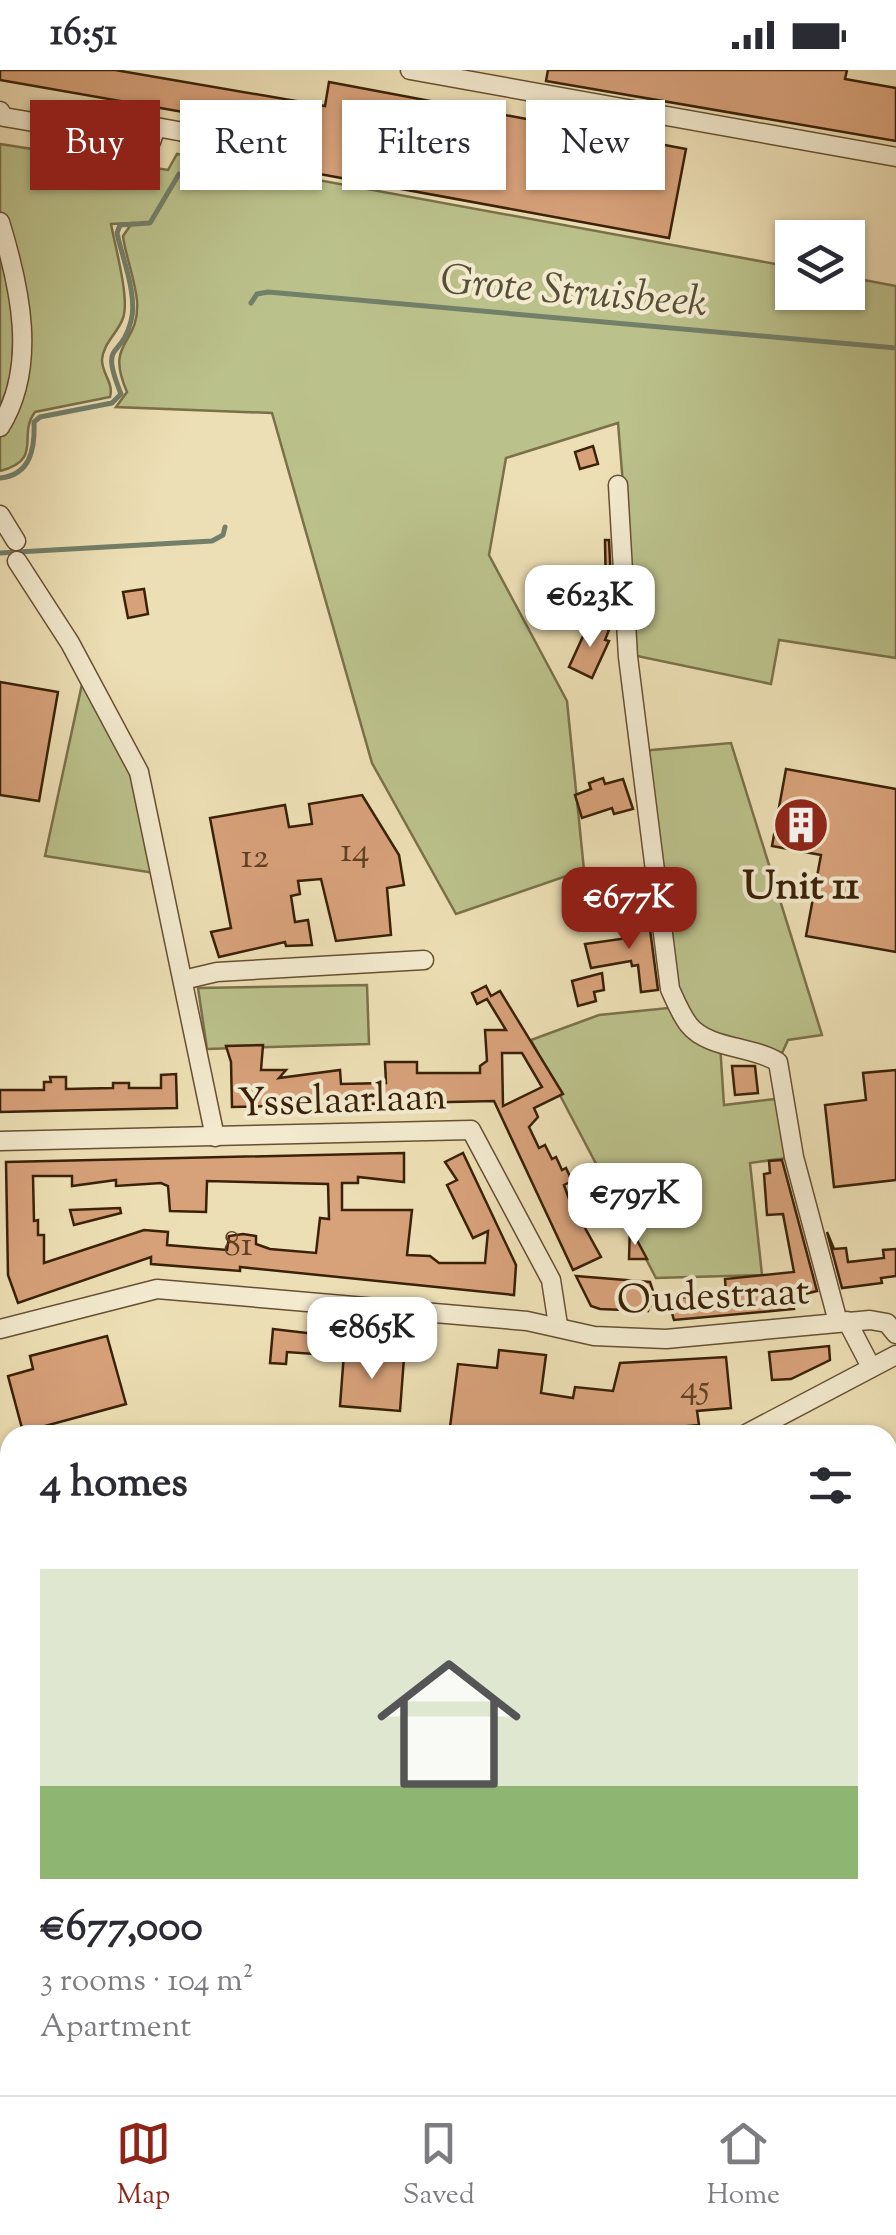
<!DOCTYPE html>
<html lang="en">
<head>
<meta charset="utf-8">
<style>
  body { margin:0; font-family:"Sorts Mill Goudy",serif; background:#f2f2f3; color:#2b2b33; height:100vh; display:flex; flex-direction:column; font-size:38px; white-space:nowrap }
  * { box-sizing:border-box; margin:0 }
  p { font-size:32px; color:#7c7c81 }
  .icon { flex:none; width:55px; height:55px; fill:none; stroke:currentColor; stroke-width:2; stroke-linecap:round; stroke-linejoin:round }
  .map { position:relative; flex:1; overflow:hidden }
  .details { position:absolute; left:0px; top:1355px; width:898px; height:670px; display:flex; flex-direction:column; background:#fff; border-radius:30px 30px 0 0; box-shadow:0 2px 8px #0004 }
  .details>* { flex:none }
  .top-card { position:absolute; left:30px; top:30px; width:838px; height:90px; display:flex; gap:20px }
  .tools { position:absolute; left:775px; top:150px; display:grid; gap:20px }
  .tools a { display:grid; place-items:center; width:90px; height:90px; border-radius:0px; background:#fff; box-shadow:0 2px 8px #0004; font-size:50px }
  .price { position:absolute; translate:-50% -85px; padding:0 22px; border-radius:20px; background:#fff; color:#222; font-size:32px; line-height:65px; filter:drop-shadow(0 2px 5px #0008) }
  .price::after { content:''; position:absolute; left:50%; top:60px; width:30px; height:22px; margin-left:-15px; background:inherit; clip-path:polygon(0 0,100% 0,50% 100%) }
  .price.on { background:#8f2418; color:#fff }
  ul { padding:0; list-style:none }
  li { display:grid; align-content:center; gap:20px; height:530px; padding:0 40px }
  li+li { border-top:2px solid #e1e1e2 }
  li span { display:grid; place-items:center; height:310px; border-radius:0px; color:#555 }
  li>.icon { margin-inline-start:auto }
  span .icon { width:180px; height:180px; fill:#fffc; stroke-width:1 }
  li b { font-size:42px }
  h2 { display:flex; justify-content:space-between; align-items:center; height:120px; padding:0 40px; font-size:42px }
  .pill { padding:0 35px; border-radius:0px; background:#fff; box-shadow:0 2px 8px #0004; font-size:35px; line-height:90px }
  .pill.on { background:#8f2418; color:#fff }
  .status { display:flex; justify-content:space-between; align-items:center; height:70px; padding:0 50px; background:#fff; direction:ltr }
  .status svg { height:28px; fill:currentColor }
  .menu { display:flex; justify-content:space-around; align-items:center; height:140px; border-top:2px solid #e1e1e2; background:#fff; font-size:28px; color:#7c7c81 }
  .menu a { display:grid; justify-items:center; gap:5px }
  .menu .on { color:#8f2418 }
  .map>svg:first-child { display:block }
  .green { fill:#bbc18b; stroke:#7a7149; stroke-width:2.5 }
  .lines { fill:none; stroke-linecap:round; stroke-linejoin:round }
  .stream { stroke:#737f69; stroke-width:5 }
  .building { fill:#d7a17a; stroke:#3a2107; stroke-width:2.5; fill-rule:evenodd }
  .minor-casing { stroke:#675032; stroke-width:21 }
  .path { stroke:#3a2107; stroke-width:2.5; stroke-dasharray:8 5; stroke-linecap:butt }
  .minor { stroke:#f3eacf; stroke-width:18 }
  .labels { text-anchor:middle; stroke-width:8; stroke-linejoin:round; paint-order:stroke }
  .number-label { font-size:35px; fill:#614124 }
  .poi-label { font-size:40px; font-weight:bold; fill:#3a2107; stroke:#f3eacf }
  .street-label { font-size:40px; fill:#3a2107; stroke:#f3eacf }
  .water-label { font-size:42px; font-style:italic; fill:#565038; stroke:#f3eacf }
</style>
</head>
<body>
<div class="status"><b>16:51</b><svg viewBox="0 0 49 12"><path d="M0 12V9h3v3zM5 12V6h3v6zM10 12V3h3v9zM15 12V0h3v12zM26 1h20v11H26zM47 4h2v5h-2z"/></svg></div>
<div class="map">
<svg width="896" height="2025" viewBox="0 0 896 2025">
  <rect width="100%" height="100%" fill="#eddfb5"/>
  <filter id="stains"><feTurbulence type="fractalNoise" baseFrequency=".002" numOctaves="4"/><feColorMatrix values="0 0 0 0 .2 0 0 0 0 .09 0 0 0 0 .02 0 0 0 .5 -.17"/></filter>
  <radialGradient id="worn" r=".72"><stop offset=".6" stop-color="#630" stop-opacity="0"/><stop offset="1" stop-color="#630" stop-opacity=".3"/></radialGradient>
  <g class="green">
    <path d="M0,74L168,100L177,84L792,197V222H848V207L896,216V588L779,570L771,614L637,586L618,353L506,388L489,485L567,631L584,800L456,844L372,693L272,343L116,337L127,322C104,269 140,277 137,231C135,209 126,188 123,166L132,153L111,154C115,176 130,229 123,248C118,263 103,273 102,290C102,304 114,313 110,327L35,342C17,365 44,390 0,401Z"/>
    <polygon points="85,600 139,702 161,804 45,786"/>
    <polygon points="731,673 822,965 788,970 778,992 720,974 724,1035 784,1028 794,1087 750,1093 762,1205 656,1208 531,970 599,945 679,937 641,681"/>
    <polygon points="367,915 369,974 207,979 198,918"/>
  </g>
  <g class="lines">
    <g class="stream">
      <polyline points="251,233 257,224 268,222 896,278"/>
      <path d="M0,408C31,405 35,378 34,352L40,347L112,333L121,324C99,269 121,291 131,251C138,226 122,187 117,163L120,155L150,153L179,104"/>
      <polyline points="0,483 212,471 223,465 225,457"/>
    </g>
  </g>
  <g class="building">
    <polygon points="0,0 115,0 325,36 329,12 686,79 669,168 314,103 320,66 0,10"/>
    <polygon points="548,0 847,0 845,9 896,18 896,71 546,11"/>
    <polygon points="593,376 598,394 580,399 575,382"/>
    <polygon points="605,470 609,470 612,534 606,525"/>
    <polygon points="144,519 148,544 128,548 123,522"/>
    <polygon points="590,551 609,560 605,570 609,571 592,608 569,597"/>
    <polygon points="0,612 58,622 39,731 0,725"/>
    <polygon points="786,699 896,719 896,882 806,866 821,785 772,776"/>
    <polygon points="603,708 605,714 623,709 633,739 614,744 612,738 582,748 575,725 591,719 589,713"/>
    <polygon points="362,725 399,785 404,815 387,818 391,865 336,871 321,809 298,811 300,824 291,826 295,852 308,850 312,875 286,876 285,872 219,887 211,862 231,858 210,748 285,735 289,757 312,754 309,734"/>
    <polygon points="648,844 658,920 641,922 638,895 632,896 631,891 591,898 585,874 628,868 625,852"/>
    <polygon points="602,903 604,920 594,922 596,931 578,936 572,911"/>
    <path d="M486,916L491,926L500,921L563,1024L534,1038L538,1047L529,1057L539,1078L545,1075L552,1089L556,1087L562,1100L566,1098L572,1111L564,1115L569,1129L601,1187L573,1200L494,1031L232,1037L231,992L226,976L263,975L261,1000H286L279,1008L340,1000L341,1014L386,1013L385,992H417V1003H480V996L487,991L485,960H506L487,929L477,934L472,923ZM502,983H522L542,1017L503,1036Z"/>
    <polygon points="732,996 755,996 758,1023 735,1025"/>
    <polygon points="896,1000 896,1110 834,1117 825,1035 866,1030 863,1003"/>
    <polygon points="176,1004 177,1038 0,1042 0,1020 44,1020 44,1012 51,1012 50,1007 66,1007 66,1019 113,1018 113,1013 129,1013 129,1018 161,1018 161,1005"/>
    <path d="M404,1083V1112L358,1107V1113H342V1140H412L407,1185L430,1186L439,1193H485L488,1161L473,1168L447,1115L457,1110L445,1092L463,1083L516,1195L514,1225L240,1197V1201L151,1194V1187L18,1233L8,1205L6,1092ZM33,1106H72V1116L116,1110V1116L161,1113L168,1116L170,1141L206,1142L207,1111L328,1114L329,1149L320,1148L316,1183L270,1179L256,1174V1166L243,1164L229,1166L227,1180L167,1175L168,1162L144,1160L44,1193V1165H38V1150L34,1151Z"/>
    <polygon points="782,1090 817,1221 792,1227 794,1239 674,1250 668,1229 726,1223 725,1209 794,1202 783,1144 767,1145 764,1104 770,1103 769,1091"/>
    <polygon points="120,1138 121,1143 74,1155 70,1140"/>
    <polygon points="630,1157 647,1189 629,1189"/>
    <polygon points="827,1162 834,1179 846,1178 848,1192 884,1188 883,1180 896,1179 896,1206 881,1208 882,1213 842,1218"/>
    <polygon points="576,1206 650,1212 658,1236 649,1236 648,1241 600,1239 591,1236"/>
    <polygon points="273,1259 316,1264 314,1284 287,1282 286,1294 270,1293"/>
    <polygon points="107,1266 126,1334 23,1362 8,1306 33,1299 30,1286"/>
    <polygon points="829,1276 830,1290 791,1309 772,1310 769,1282"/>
    <polygon points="499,1280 546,1285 541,1323 573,1328 575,1317 613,1321 620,1293 726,1287 731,1338 697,1341 699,1355 592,1365 449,1365 458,1294 497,1298"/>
    <polygon points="344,1283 404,1288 400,1341 340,1336"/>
  </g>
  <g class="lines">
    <g class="minor-casing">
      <g id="minor">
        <polyline points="410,0 896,87"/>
        <polyline points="0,41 4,47 151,72 156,57 300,83"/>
        <path d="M0,152C20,217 38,296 0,357"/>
        <path d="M618,415L628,587L670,919C675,930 681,945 689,955C708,979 753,976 778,992L794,1087L838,1252"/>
        <polyline points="0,445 16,471"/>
        <polyline points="17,491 70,573 139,702 215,1067"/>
        <polyline points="183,910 217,902 424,890"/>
        <polyline points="0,1071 471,1060 551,1210 558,1255"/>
        <polyline points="847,1251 871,1297"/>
        <polyline points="0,1259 157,1219 527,1251 594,1266 666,1269 870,1250 887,1253 896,1264"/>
        <polyline points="744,1365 896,1285"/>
        <polyline points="0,1595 10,1592"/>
        <polyline points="888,1949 896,1948"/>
        <polyline points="26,2025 31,2015"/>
        <polyline points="648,2025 657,2015"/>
      </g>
    </g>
    <g class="path">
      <polyline points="888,1694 896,1691"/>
      <polyline points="538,2015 540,2025"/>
    </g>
    <use href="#minor" class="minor"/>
  </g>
  <defs>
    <g id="building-disc" transform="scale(2.875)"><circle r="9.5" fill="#8f2418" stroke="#f3eacf"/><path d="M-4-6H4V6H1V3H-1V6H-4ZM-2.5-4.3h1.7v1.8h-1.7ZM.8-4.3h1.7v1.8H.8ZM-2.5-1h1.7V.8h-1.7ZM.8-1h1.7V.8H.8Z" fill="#fff"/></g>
  </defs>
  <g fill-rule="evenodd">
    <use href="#building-disc" x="801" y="755"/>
  </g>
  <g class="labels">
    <g class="number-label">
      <text x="355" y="791">14</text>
      <text x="255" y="797">12</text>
      <text x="238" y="1185">81</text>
      <text x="695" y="1328">45</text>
    </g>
    <g class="poi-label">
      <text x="801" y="828">Unit 11</text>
    </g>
    <g class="street-label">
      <text transform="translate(342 1028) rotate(-2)" y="14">Ysselaarlaan</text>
      <text transform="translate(713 1224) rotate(-3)" y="14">Oudestraat</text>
    </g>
    <g class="water-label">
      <text transform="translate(574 219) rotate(5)" y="15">Grote Struisbeek</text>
    </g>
  </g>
  <rect width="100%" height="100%" filter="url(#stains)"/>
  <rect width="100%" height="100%" fill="url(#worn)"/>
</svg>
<div class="tools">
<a><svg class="icon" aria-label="layers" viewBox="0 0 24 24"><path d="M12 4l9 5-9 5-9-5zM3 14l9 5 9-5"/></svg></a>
</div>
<b class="price" style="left:590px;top:580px">€623K</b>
<b class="price on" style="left:629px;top:882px">€677K</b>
<b class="price" style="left:635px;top:1178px">€797K</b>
<b class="price" style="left:372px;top:1312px">€865K</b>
<div class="top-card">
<a class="pill on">Buy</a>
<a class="pill">Rent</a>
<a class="pill">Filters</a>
<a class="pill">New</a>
</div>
<section class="details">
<h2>4 homes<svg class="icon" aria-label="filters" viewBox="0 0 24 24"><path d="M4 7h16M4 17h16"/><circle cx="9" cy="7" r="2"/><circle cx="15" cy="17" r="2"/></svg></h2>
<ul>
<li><span style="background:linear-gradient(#dfe7d0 70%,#8fb573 0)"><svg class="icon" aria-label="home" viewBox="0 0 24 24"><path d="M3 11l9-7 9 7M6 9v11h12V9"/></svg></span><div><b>€677,000</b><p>3 rooms · 104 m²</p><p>Apartment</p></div></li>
</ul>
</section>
</div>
<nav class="menu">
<a class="on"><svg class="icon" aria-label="map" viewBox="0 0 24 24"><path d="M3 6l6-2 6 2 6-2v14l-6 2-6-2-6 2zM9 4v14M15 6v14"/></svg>Map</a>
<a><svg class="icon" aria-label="saved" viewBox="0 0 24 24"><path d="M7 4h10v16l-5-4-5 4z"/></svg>Saved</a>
<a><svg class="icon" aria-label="home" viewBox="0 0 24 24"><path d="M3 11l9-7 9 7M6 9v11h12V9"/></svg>Home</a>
</nav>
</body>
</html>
